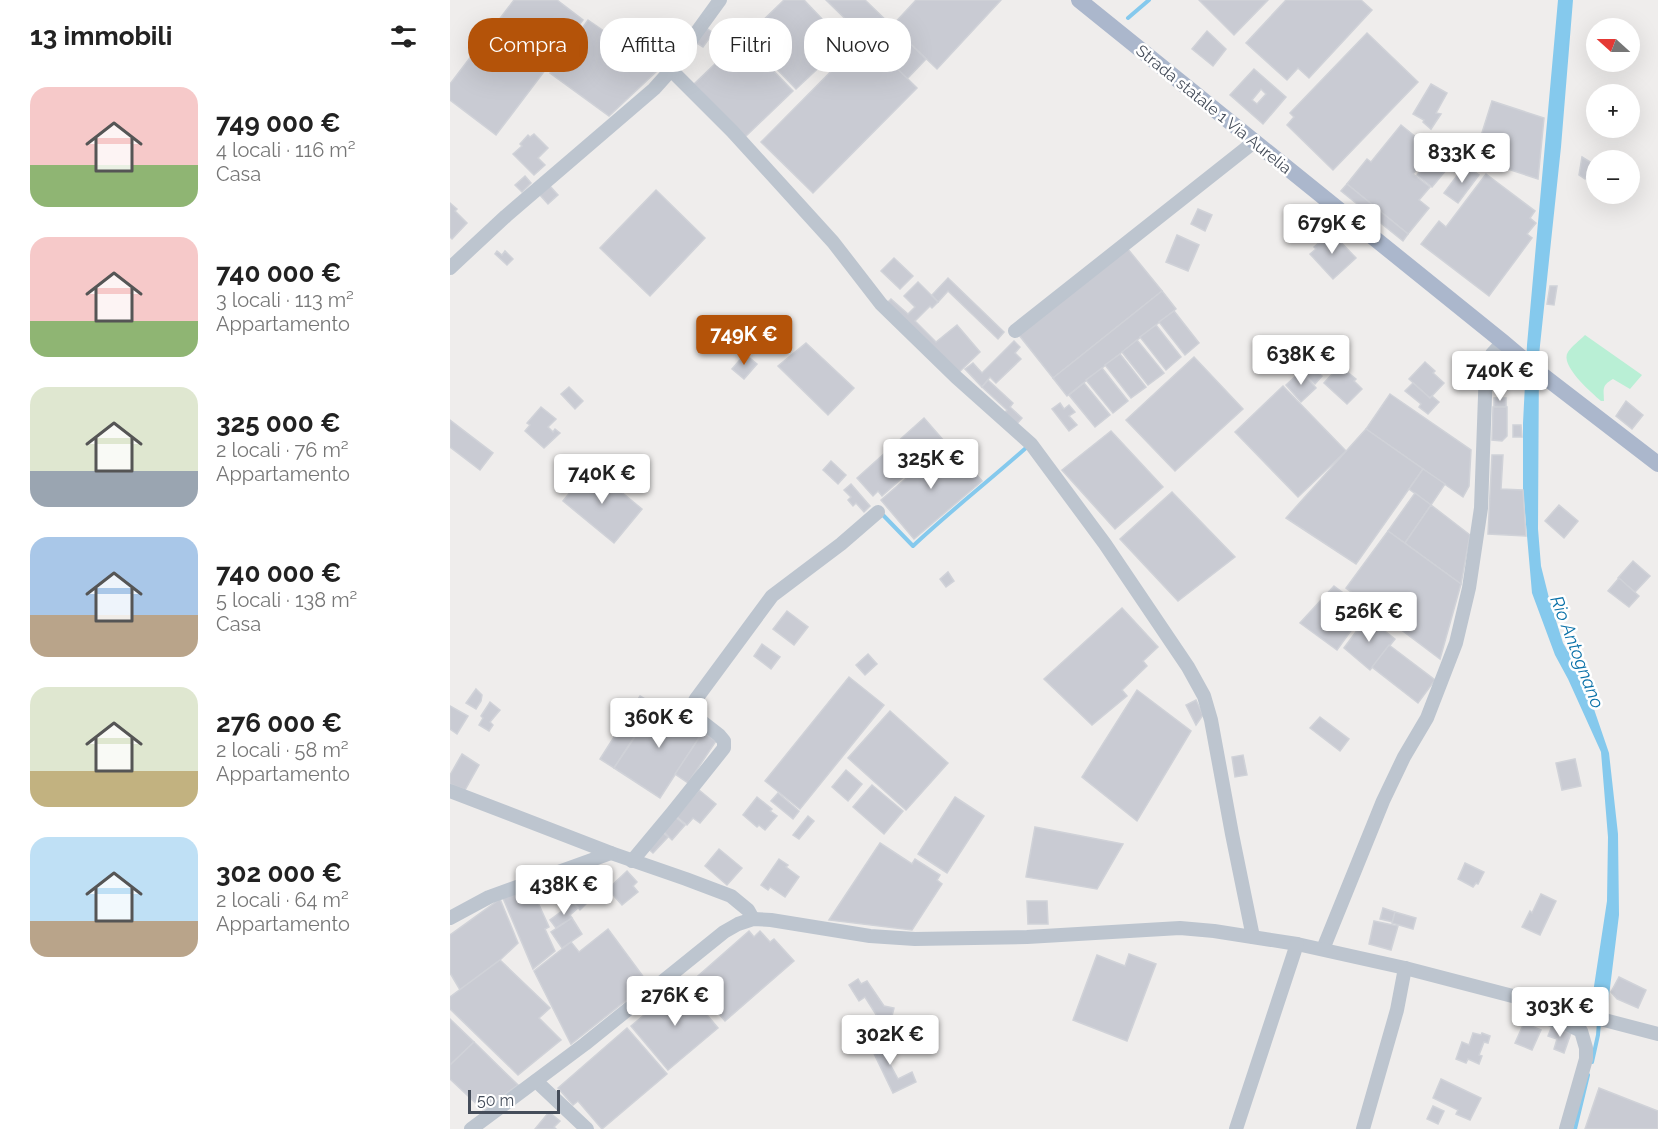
<!DOCTYPE html>
<html lang="it">
<head>
<meta charset="utf-8">
<style>
  body { margin:0; font-family:Raleway,sans-serif; background:#f6f6f6; color:#222; height:100vh; display:flex; flex-direction:column; font-size:22px; white-space:nowrap }
  * { box-sizing:border-box; margin:0 }
  p { font-size:20px; color:#767676 }
  .icon { flex:none; width:33px; height:33px; fill:none; stroke:currentColor; stroke-width:2; stroke-linecap:round; stroke-linejoin:round }
  .map { position:relative; flex:1; overflow:hidden }
  .panel { display:flex; flex-direction:column; background:#fff; width:450px }
  .panel>* { flex:none }
  .banner { position:absolute; left:18px; top:18px; width:570px; height:54px; display:flex; gap:12px }
  .needle { width:39px; rotate:291deg }
  .buttons { position:absolute; left:1136px; top:18px; display:grid; gap:12px }
  .buttons a { display:grid; place-items:center; width:54px; height:54px; border-radius:50%; background:#fff; box-shadow:0 6px 24px #0002; font-size:30px }
  .scale { position:absolute; left:18px; bottom:15px; width:92px; box-sizing:border-box; padding-left:6px; border:3px solid #454d5a; border-top:0; font-size:16px; line-height:21px; white-space:nowrap; color:#454d5a; -webkit-text-stroke:4px #fff; paint-order:stroke }
  .price { position:absolute; translate:-50% -51px; padding:0 14px; border-radius:6px; background:#fff; color:#222; font-size:20px; line-height:39px; filter:drop-shadow(0 2px 3px #0008) }
  .price::after { content:''; position:absolute; left:50%; top:36px; width:18px; height:14px; margin-left:-9px; background:inherit; clip-path:polygon(0 0,100% 0,50% 100%) }
  .price.selected { background:#b45309; color:#fff }
  ul { padding:0; list-style:none }
  li { display:flex; align-items:center; gap:18px; height:150px; padding:0 30px }
  li span { display:grid; place-items:center; flex:none; width:168px; height:120px; border-radius:18px; color:#555 }
  li>.icon { margin-inline-start:auto }
  span .icon { width:72px; height:72px; fill:#fffc; stroke-width:1 }
  li b { font-size:26px }
  h2 { display:flex; justify-content:space-between; align-items:center; height:72px; padding:0 30px; font-size:26px }
  .tag { padding:0 21px; border-radius:24px; background:#fff; box-shadow:0 6px 24px #0002; font-size:21px; line-height:54px }
  .tag.selected { background:#b45309; color:#fff }
  main { display:flex; flex:1; min-height:0 }
  .map>svg:first-child { display:block }
  .green { fill:#b9efd5 }
  .water { fill:#85c9ed }
  .lines { fill:none; stroke-linecap:round; stroke-linejoin:round }
  .stream { stroke:#85c9ed; stroke-width:4 }
  .building { fill:#c9cbd3; stroke:#d0d2d8; stroke-width:1.5; fill-rule:evenodd }
  .minor { stroke:#bdc5cf; stroke-width:14 }
  .major { stroke:#abb7cc; stroke-width:16 }
  .labels { text-anchor:middle; stroke-width:5; stroke-linejoin:round; paint-order:stroke }
  .street-label { font-size:16px; fill:#454d5a; stroke:#fff }
  .water-label { font-size:18px; font-style:italic; fill:#0a71a8; stroke:#fff }
</style>
</head>
<body>
<main>
<section class="panel">
<h2>13 immobili<svg class="icon" aria-label="filters" viewBox="0 0 24 24"><path d="M4 7h16M4 17h16"/><circle cx="9" cy="7" r="2"/><circle cx="15" cy="17" r="2"/></svg></h2>
<ul>
<li><span style="background:linear-gradient(#f6c9c9 65%,#8fb573 0)"><svg class="icon" aria-label="home" viewBox="0 0 24 24"><path d="M3 11l9-7 9 7M6 9v11h12V9"/></svg></span><div><b>749 000 €</b><p>4 locali · 116 m²</p><p>Casa</p></div></li>
<li><span style="background:linear-gradient(#f6c9c9 70%,#8fb573 0)"><svg class="icon" aria-label="home" viewBox="0 0 24 24"><path d="M3 11l9-7 9 7M6 9v11h12V9"/></svg></span><div><b>740 000 €</b><p>3 locali · 113 m²</p><p>Appartamento</p></div></li>
<li><span style="background:linear-gradient(#dfe7d0 70%,#9aa5b1 0)"><svg class="icon" aria-label="home" viewBox="0 0 24 24"><path d="M3 11l9-7 9 7M6 9v11h12V9"/></svg></span><div><b>325 000 €</b><p>2 locali · 76 m²</p><p>Appartamento</p></div></li>
<li><span style="background:linear-gradient(#a9c7e8 65%,#b9a48a 0)"><svg class="icon" aria-label="home" viewBox="0 0 24 24"><path d="M3 11l9-7 9 7M6 9v11h12V9"/></svg></span><div><b>740 000 €</b><p>5 locali · 138 m²</p><p>Casa</p></div></li>
<li><span style="background:linear-gradient(#dfe7d0 70%,#c2b280 0)"><svg class="icon" aria-label="home" viewBox="0 0 24 24"><path d="M3 11l9-7 9 7M6 9v11h12V9"/></svg></span><div><b>276 000 €</b><p>2 locali · 58 m²</p><p>Appartamento</p></div></li>
<li><span style="background:linear-gradient(#bfe0f5 70%,#b9a48a 0)"><svg class="icon" aria-label="home" viewBox="0 0 24 24"><path d="M3 11l9-7 9 7M6 9v11h12V9"/></svg></span><div><b>302 000 €</b><p>2 locali · 64 m²</p><p>Appartamento</p></div></li>
</ul>
</section>
<div class="map">
<svg width="1208" height="1129" viewBox="0 0 1208 1129">
  <rect width="100%" height="100%" fill="#efedec"/>
  <path class="green" d="M1135,335L1192,375L1180,389L1163,379C1151,386 1154,389 1154,401H1151C1142,393 1109,365 1118,352C1122,346 1130,340 1135,335Z"/>
  <polygon class="water" points="1108,0 1123,0 1111,147 1089,355 1088,529 1091,566 1099,598 1113,643 1133,677 1159,753 1168,834 1169,915 1157,1012 1141,1006 1157,901 1158,837 1151,752 1118,679 1105,655 1082,593 1073,490 1073,423 1077,345"/>
  <g class="lines">
    <g class="stream">
      <polyline points="678,18 699,0"/>
      <path d="M432,514L463,546C499,512 539,481 577,447"/>
      <polyline points="1142,1062 1148,1035 1149,1022"/>
      <polyline points="1125,1129 1138,1075"/>
    </g>
  </g>
  <g class="building">
    <polygon points="64,0 107,0 133,20 46,135 0,100 0,84"/>
    <polygon points="334,0 354,0 395,43 346,89 296,37"/>
    <polygon points="376,0 415,0 476,59 457,79"/>
    <polygon points="466,0 551,0 487,69 442,26"/>
    <polygon points="749,0 818,0 784,35"/>
    <polygon points="836,0 911,0 922,10 859,78 848,68 837,80 796,43"/>
    <polygon points="138,20 209,69 159,116 100,73"/>
    <polygon points="255,27 263,33 253,47 245,42"/>
    <polygon points="757,31 776,49 763,66 742,49"/>
    <polygon points="917,33 968,82 883,170 837,125 844,117 840,113"/>
    <polygon points="415,37 467,88 363,193 311,142"/>
    <polygon points="292,38 343,91 295,137 244,84"/>
    <path d="M804,69L836,97L813,124L780,95ZM811,89L816,94L807,104L802,100Z"/>
    <polygon points="981,84 997,93 986,113 991,114 981,129 973,122 974,120 963,114"/>
    <polygon points="1042,101 1094,118 1088,179 1024,158"/>
    <polygon points="951,125 982,150 963,174 980,187 969,200 979,208 958,234 897,184 917,159 921,162"/>
    <polygon points="84,134 98,148 88,158 95,165 84,175 63,154 72,146 70,144 78,135 80,137"/>
    <polygon points="985,151 1001,164 982,187 967,175"/>
    <polygon points="1132,157 1145,165 1135,179 1129,175"/>
    <polygon points="1015,165 1029,175 1008,203 994,193"/>
    <polygon points="1036,174 1085,211 1080,218 1086,223 1077,234 1082,238 1039,296 971,244 989,221 996,227"/>
    <polygon points="75,176 81,183 72,192 65,185"/>
    <polygon points="897,184 958,234 953,241 891,191"/>
    <polygon points="99,185 108,195 98,204 89,194"/>
    <polygon points="206,190 255,238 200,296 150,248"/>
    <polygon points="0,203 7,209 5,211 17,223 2,239 0,237"/>
    <polygon points="748,209 762,215 755,231 741,224"/>
    <polygon points="881,232 906,258 883,279 860,254 866,249 864,247"/>
    <polygon points="727,235 749,245 738,271 716,262"/>
    <polygon points="677,248 712,291 603,378 569,335"/>
    <polygon points="47,251 52,255 55,251 63,259 57,265 45,254"/>
    <polygon points="444,258 463,276 450,289 431,271"/>
    <polygon points="498,278 554,332 548,339 498,291 488,302 482,295"/>
    <polygon points="468,282 488,302 482,308 480,306 465,321 486,342 507,325 530,352 508,373 435,305 441,299 458,314 465,307 454,296"/>
    <polygon points="1100,286 1107,286 1104,305 1097,304"/>
    <polygon points="712,291 726,309 617,396 603,378"/>
    <polygon points="724,311 749,343 735,355 709,322"/>
    <polygon points="706,325 731,357 716,370 690,337"/>
    <polygon points="687,340 714,373 698,385 672,352"/>
    <polygon points="564,341 570,347 565,353 571,359 546,383 540,377 532,387 515,369 523,363 532,373"/>
    <polygon points="356,343 404,388 378,415 328,366"/>
    <polygon points="295,354 307,364 294,379 282,369"/>
    <polygon points="670,354 696,387 681,398 655,365"/>
    <polygon points="744,357 793,409 725,471 676,420"/>
    <polygon points="975,362 985,371 983,373 994,383 980,398 959,379"/>
    <polygon points="860,366 872,376 865,384 854,374"/>
    <polygon points="891,367 906,379 904,381 912,389 897,404 874,383 884,372 886,373"/>
    <polygon points="652,368 678,401 663,413 636,380"/>
    <polygon points="851,371 866,388 851,402 836,385"/>
    <polygon points="538,380 563,403 560,407 572,418 566,425 554,414 557,410 532,387"/>
    <polygon points="634,383 660,415 645,427 619,395"/>
    <polygon points="963,383 980,398 982,396 989,402 978,414 969,407 971,404 955,391"/>
    <polygon points="833,386 896,451 848,497 785,432"/>
    <polygon points="119,387 133,401 125,409 111,394"/>
    <polygon points="940,394 1021,450 1019,486 1013,497 916,429"/>
    <rect x="1044" y="398" width="12" height="9"/>
    <polygon points="1176,401 1193,415 1182,429 1166,416"/>
    <polygon points="610,403 614,409 619,405 625,412 619,416 627,425 619,431 602,409"/>
    <polygon points="91,407 106,419 98,427 103,432 105,429 110,433 94,448 75,431 80,425 77,423"/>
    <polygon points="1043,407 1057,407 1057,436 1052,441 1042,440"/>
    <polygon points="474,418 494,441 432,496 428,491 423,496 407,478"/>
    <polygon points="0,420 43,453 30,470 0,447"/>
    <polygon points="1063,425 1071,425 1072,437 1063,437"/>
    <polygon points="916,429 973,469 906,564 836,518"/>
    <polygon points="661,431 713,487 665,529 612,470"/>
    <polygon points="498,442 532,481 464,539 431,500"/>
    <polygon points="1042,455 1053,455 1051,489 1073,490 1076,536 1038,534"/>
    <polygon points="381,461 396,475 388,484 373,470"/>
    <polygon points="141,467 192,509 164,543 113,501"/>
    <polygon points="973,469 995,484 981,505 959,489"/>
    <polygon points="401,484 420,506 414,512 406,503 403,506 398,500 401,497 394,490"/>
    <polygon points="722,492 785,557 728,601 670,539"/>
    <polygon points="965,493 981,505 955,543 938,531"/>
    <polygon points="981,505 1020,535 1011,584 955,543"/>
    <polygon points="1109,505 1128,521 1114,538 1095,521"/>
    <polygon points="938,531 1011,584 990,659 896,588"/>
    <polygon points="1183,561 1200,576 1185,592 1168,578"/>
    <polygon points="498,572 504,581 496,587 490,579"/>
    <polygon points="1169,578 1189,596 1179,607 1158,591"/>
    <polygon points="884,586 916,610 887,650 850,623"/>
    <polygon points="672,608 708,647 693,661 697,666 672,690 677,696 642,725 594,679"/>
    <polygon points="337,611 358,627 344,645 323,629"/>
    <polygon points="917,617 945,639 920,670 894,648"/>
    <polygon points="312,644 330,657 321,669 304,656"/>
    <polygon points="939,645 985,680 968,703 922,667"/>
    <polygon points="418,654 427,664 415,675 406,665"/>
    <polygon points="399,677 434,705 350,809 315,781"/>
    <polygon points="26,689 32,695 31,701 26,709 16,703"/>
    <polygon points="687,690 741,731 687,821 632,777"/>
    <polygon points="190,696 205,705 164,768 150,759"/>
    <polygon points="746,700 753,715 746,725 736,705"/>
    <polygon points="209,701 254,730 210,798 164,768"/>
    <polygon points="40,702 50,710 40,722 43,725 39,731 29,725 33,718 31,716"/>
    <polygon points="0,706 18,716 7,734 0,729"/>
    <polygon points="440,711 498,763 456,810 398,758"/>
    <polygon points="870,717 899,739 890,751 860,728"/>
    <polygon points="253,732 266,741 238,783 225,774"/>
    <polygon points="12,754 29,765 15,790 0,784 0,775"/>
    <polygon points="793,755 797,775 785,777 782,757"/>
    <polygon points="1125,759 1131,786 1112,790 1106,763"/>
    <polygon points="396,770 412,784 398,801 382,787"/>
    <polygon points="422,785 453,811 434,834 403,807"/>
    <polygon points="249,790 266,804 250,823 243,818 237,825 226,816"/>
    <polygon points="328,793 349,811 343,819 321,801"/>
    <polygon points="307,797 322,809 320,811 327,816 315,830 309,825 307,827 293,815"/>
    <polygon points="505,797 534,816 497,873 468,854"/>
    <polygon points="224,816 235,825 222,840 212,830"/>
    <polygon points="358,816 364,821 349,839 343,835"/>
    <polygon points="585,827 673,844 647,889 576,877"/>
    <polygon points="211,831 218,837 203,853 196,847"/>
    <polygon points="430,843 462,864 465,859 490,875 487,880 492,884 462,930 379,920"/>
    <polygon points="269,849 292,868 277,885 255,866"/>
    <polygon points="329,859 338,865 336,867 349,877 335,897 320,887 318,890 311,885"/>
    <polygon points="1015,863 1034,872 1028,884 1026,883 1023,887 1008,879"/>
    <polygon points="177,871 187,882 183,886 188,892 172,905 158,889"/>
    <polygon points="80,885 99,927 95,929 105,951 83,969 53,898"/>
    <polygon points="131,885 142,898 130,910 118,896"/>
    <polygon points="1091,894 1106,901 1090,935 1072,927 1080,911 1082,913"/>
    <polygon points="50,899 68,943 50,960 10,990 0,973 0,935"/>
    <polygon points="577,901 597,901 598,924 578,924"/>
    <polygon points="123,903 128,908 120,915 122,918 106,928 100,920"/>
    <polygon points="933,908 945,912 943,922 930,919"/>
    <polygon points="945,912 966,918 963,929 942,923"/>
    <polygon points="122,918 132,934 112,948 101,932"/>
    <polygon points="924,921 948,926 941,950 919,944"/>
    <polygon points="158,929 198,983 121,1044 84,971 121,942 129,952"/>
    <polygon points="299,931 304,937 310,931 320,942 324,939 344,961 275,1021 241,982"/>
    <polygon points="679,954 706,964 677,1041 623,1020 647,955 675,966"/>
    <polygon points="50,960 100,1008 89,1018 111,1040 68,1075 0,1009 0,997"/>
    <polygon points="1169,977 1196,990 1188,1008 1167,999 1161,992"/>
    <polygon points="408,979 411,984 417,981 434,1006 444,1008 441,1020 427,1016 415,997 409,1001 399,985"/>
    <polygon points="231,984 268,1028 218,1070 181,1026"/>
    <polygon points="0,1019 24,1042 0,1065"/>
    <polygon points="1074,1023 1091,1030 1082,1050 1065,1043"/>
    <polygon points="1102,1026 1121,1033 1114,1053 1104,1049 1107,1039 1098,1036"/>
    <polygon points="177,1028 217,1074 152,1129 128,1101 123,1105 108,1088"/>
    <polygon points="1023,1033 1031,1035 1032,1033 1040,1036 1038,1043 1034,1042 1029,1055 1032,1056 1029,1064 1018,1059 1016,1063 1006,1059 1012,1042 1019,1045"/>
    <polygon points="428,1036 432,1044 438,1040 442,1048 434,1053 448,1079 462,1072 466,1082 443,1093 418,1041"/>
    <polygon points="24,1042 68,1085 33,1110 0,1079 0,1065"/>
    <polygon points="991,1079 1031,1098 1020,1120 1006,1114 1008,1110 983,1098"/>
    <polygon points="1149,1088 1208,1111 1208,1129 1135,1129"/>
    <polygon points="983,1106 994,1111 988,1124 977,1119"/>
    <polygon points="99,1112 110,1121 104,1127 106,1129 85,1129"/>
  </g>
  <g class="lines">
    <g class="minor">
      <polyline points="221,70 282,131 383,242 431,304 506,377 581,444 655,544 738,667 754,696 761,720 782,834 803,937"/>
      <polyline points="0,268 56,216 204,89 221,70 225,62 270,0"/>
      <polyline points="565,331 804,142"/>
      <polyline points="0,791 161,853 236,879 281,896 298,910 303,919"/>
      <polyline points="182,861 222,813 274,748 274,741 269,735 242,714 241,708 246,699 322,596 391,544 428,512"/>
      <polyline points="0,918 39,897 161,853"/>
      <polyline points="873,949 933,801 954,757 977,718 1006,643 1019,588 1031,508 1036,368 1042,354 1053,342"/>
      <polyline points="1076,999 1081,1010 1095,1018 1117,1024 1131,1031 1136,1048 1136,1059 1116,1129"/>
      <polyline points="86,1081 137,1129"/>
      <polyline points="21,1129 135,1044 274,932 288,924 303,919 321,920 420,936 465,939 577,937 730,928 764,931 847,944 955,968 1208,1034"/>
      <polyline points="786,1129 847,944"/>
      <polyline points="913,1129 947,1010 955,968"/>
    </g>
    <polyline class="major" points="629,0 1053,342 1091,374 1208,464"/>
  </g>
  <g class="labels">
    <g class="street-label">
      <text transform="translate(764 109) rotate(39)" y="6">Strada statale 1 Via Aurelia</text>
    </g>
    <g class="water-label">
      <text transform="translate(1127 652) rotate(69)" y="6">Rio Antognano</text>
    </g>
  </g>
</svg>
<div class="buttons">
<a><svg class="needle" viewBox="-14 -14 28 28"><path d="M0-13l5 13h-10z" fill="#e53935"/><path d="M0 13l5-13h-10z" fill="#767676"/></svg></a>
<a>+</a>
<a>−</a>
</div>
<div class="scale">50 m</div>
<b class="price" style="left:1012px;top:184px">833K €</b>
<b class="price" style="left:882px;top:255px">679K €</b>
<b class="price selected" style="left:294px;top:366px">749K €</b>
<b class="price" style="left:851px;top:386px">638K €</b>
<b class="price" style="left:1050px;top:402px">740K €</b>
<b class="price" style="left:481px;top:490px">325K €</b>
<b class="price" style="left:152px;top:505px">740K €</b>
<b class="price" style="left:919px;top:643px">526K €</b>
<b class="price" style="left:209px;top:749px">360K €</b>
<b class="price" style="left:114px;top:916px">438K €</b>
<b class="price" style="left:225px;top:1027px">276K €</b>
<b class="price" style="left:1110px;top:1038px">303K €</b>
<b class="price" style="left:440px;top:1066px">302K €</b>
<div class="banner">
<a class="tag selected">Compra</a>
<a class="tag">Affitta</a>
<a class="tag">Filtri</a>
<a class="tag">Nuovo</a>
</div>
</div>
</main>
</body>
</html>
